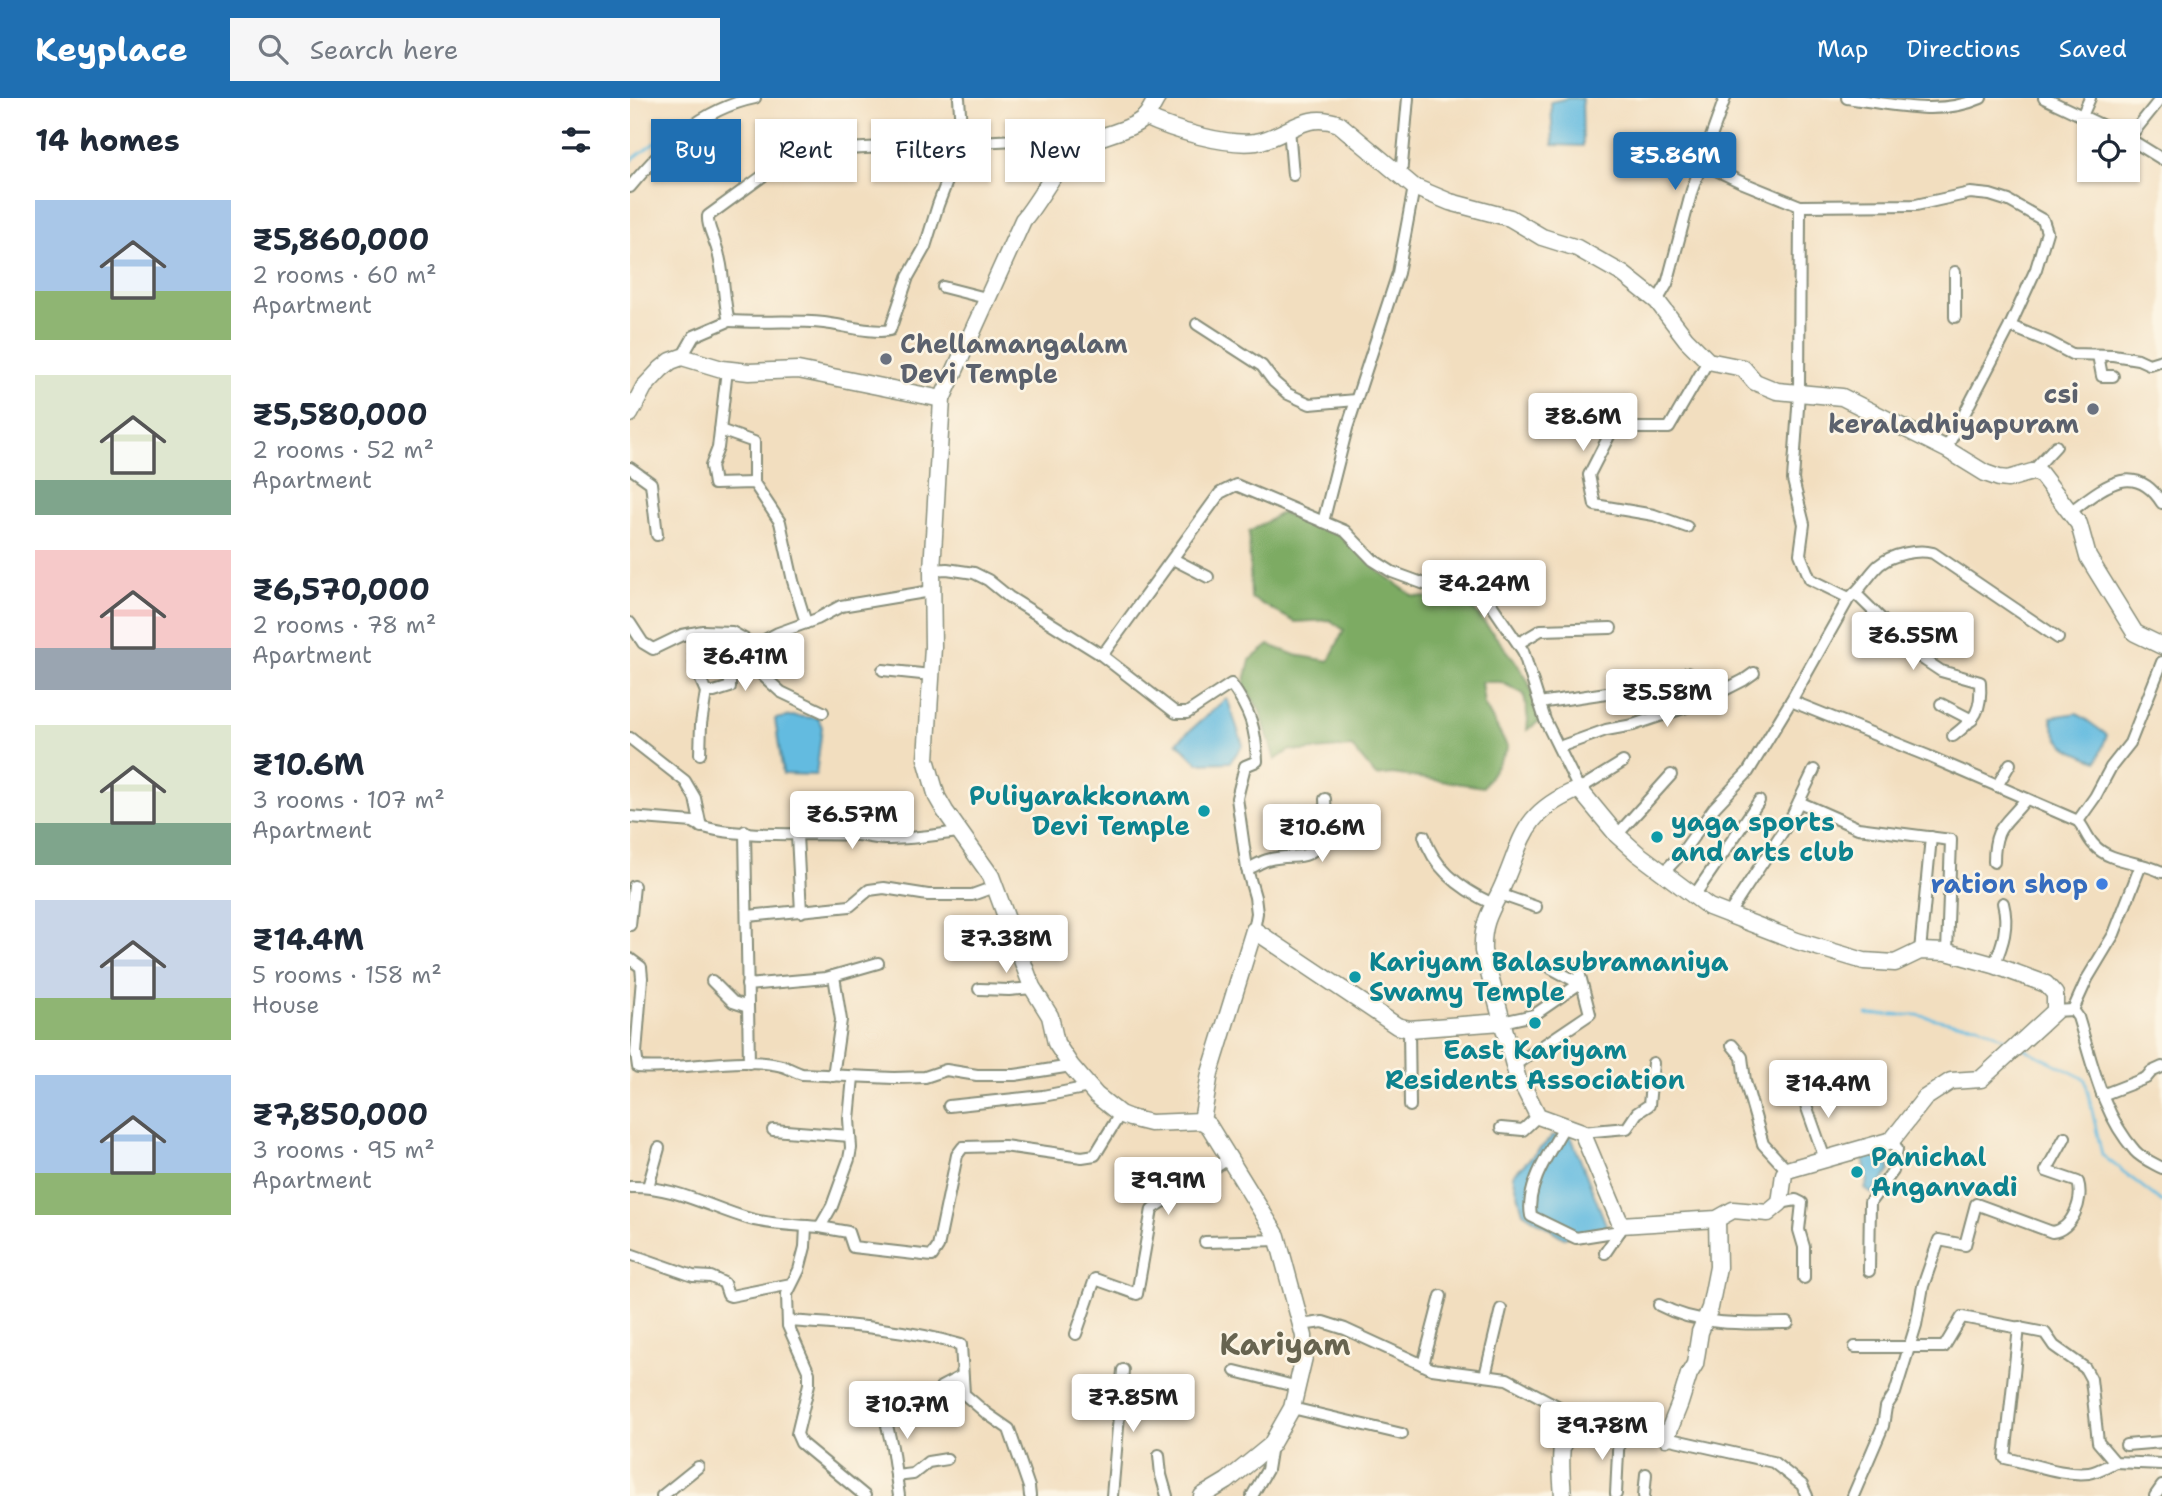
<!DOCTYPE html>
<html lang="en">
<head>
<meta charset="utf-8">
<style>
  body { margin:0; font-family:"Shantell Sans",sans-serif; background:#f6f6f7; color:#1f2937; height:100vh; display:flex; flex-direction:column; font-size:26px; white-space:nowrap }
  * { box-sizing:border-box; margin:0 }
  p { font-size:23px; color:#747a83 }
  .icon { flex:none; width:38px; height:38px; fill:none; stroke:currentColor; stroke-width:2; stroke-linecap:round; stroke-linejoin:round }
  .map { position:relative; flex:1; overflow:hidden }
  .details { display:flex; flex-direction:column; background:#fff; width:630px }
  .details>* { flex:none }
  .banner { position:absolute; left:21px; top:21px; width:665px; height:63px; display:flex; gap:14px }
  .controls { position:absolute; left:1447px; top:21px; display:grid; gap:14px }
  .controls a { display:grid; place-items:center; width:63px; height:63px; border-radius:0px; background:#fff; box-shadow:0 2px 5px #0004; font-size:35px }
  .price { position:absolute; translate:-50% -60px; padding:0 16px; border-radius:7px; background:#fff; color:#222; font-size:23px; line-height:46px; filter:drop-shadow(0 2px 4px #0008) }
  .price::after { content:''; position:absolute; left:50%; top:42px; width:21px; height:16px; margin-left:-10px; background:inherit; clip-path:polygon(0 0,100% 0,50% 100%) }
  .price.current { background:#1f6fb2; color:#fff }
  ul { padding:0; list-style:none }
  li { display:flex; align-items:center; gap:21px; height:175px; padding:0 35px }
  li span { display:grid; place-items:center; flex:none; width:196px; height:140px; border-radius:0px; color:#555 }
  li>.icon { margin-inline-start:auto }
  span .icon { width:84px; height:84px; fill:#fffc; stroke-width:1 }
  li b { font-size:30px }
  h2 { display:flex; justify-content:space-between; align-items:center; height:84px; padding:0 35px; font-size:30px }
  .pill { padding:0 24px; border-radius:0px; background:#fff; box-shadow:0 2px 5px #0004; font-size:24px; line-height:63px }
  .pill.current { background:#1f6fb2; color:#fff }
  header { display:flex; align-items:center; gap:42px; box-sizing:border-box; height:98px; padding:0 35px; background:#1f6fb2; color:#fff }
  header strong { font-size:33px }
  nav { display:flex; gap:38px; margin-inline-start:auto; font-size:24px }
  .search { width:490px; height:63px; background:#f6f6f7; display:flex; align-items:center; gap:18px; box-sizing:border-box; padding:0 24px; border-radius:0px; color:#747a83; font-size:26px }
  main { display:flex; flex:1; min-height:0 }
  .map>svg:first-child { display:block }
  .forest { fill:#7dab64; stroke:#4e744c; stroke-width:2 }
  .water { fill:#63bbe0; stroke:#417c8a; stroke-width:2 }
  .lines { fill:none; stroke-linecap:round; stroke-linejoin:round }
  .stream { stroke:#63bbe0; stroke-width:2.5 }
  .street-casing { stroke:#888e7a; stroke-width:14 }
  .secondary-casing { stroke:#888e7a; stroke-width:19 }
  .street { stroke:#fff; stroke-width:10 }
  .secondary { stroke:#fff; stroke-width:16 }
  .worship-dot { fill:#6b7280; stroke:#fcf5e5; stroke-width:2.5 }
  .culture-dot { fill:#0f9aa8; stroke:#fcf5e5; stroke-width:2.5 }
  .shop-dot { fill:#3f7fe0; stroke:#fcf5e5; stroke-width:2.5 }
  .labels { text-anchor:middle; stroke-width:5; stroke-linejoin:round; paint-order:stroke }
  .worship-label { font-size:26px; font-weight:bold; fill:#5b616d; stroke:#fcf5e5; text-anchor:start }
  .culture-label { font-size:26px; font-weight:bold; fill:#0d838f; stroke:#fcf5e5; text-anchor:start }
  .shop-label { font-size:26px; font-weight:bold; fill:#366cbe; stroke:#fcf5e5; text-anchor:end }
  .quarter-label { font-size:30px; font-weight:bold; fill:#676450; stroke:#fcf5e5 }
</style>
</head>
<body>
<header>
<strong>Keyplace</strong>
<div class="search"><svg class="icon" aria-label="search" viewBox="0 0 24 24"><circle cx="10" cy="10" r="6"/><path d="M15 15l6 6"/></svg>Search here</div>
<nav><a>Map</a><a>Directions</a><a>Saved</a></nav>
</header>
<main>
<section class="details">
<h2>14 homes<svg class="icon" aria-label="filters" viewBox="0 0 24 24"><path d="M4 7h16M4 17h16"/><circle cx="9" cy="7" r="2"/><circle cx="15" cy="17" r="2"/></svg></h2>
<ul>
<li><span style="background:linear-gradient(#a9c7e8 65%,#8fb573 0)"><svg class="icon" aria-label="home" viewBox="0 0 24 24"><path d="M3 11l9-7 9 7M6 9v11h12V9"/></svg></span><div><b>₹5,860,000</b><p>2 rooms · 60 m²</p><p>Apartment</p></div></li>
<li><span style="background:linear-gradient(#dfe7d0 75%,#7fa58c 0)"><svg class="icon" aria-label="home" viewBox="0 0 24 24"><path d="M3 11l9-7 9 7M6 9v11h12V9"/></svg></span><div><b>₹5,580,000</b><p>2 rooms · 52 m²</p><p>Apartment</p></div></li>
<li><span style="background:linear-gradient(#f6c9c9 70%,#9aa5b1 0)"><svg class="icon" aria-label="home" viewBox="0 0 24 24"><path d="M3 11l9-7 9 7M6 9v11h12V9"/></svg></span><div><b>₹6,570,000</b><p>2 rooms · 78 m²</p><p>Apartment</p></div></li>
<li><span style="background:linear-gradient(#dfe7d0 70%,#7fa58c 0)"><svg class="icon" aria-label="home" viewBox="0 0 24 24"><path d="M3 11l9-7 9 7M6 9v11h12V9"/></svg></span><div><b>₹10.6M</b><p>3 rooms · 107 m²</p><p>Apartment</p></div></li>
<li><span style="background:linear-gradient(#c9d6e8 70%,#8fb573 0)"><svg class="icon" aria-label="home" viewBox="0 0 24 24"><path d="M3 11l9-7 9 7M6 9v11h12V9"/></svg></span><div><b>₹14.4M</b><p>5 rooms · 158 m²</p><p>House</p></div></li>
<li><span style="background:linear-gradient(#a9c7e8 70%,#8fb573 0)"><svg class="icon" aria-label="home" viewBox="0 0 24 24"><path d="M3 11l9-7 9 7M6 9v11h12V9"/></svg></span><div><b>₹7,850,000</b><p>3 rooms · 95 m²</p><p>Apartment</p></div></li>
</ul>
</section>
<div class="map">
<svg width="1532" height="1398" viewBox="0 0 1532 1398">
  <rect width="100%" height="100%" fill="#fcf5e5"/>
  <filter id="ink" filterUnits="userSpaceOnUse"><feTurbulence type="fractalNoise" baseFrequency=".0143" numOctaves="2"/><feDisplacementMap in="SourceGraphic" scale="14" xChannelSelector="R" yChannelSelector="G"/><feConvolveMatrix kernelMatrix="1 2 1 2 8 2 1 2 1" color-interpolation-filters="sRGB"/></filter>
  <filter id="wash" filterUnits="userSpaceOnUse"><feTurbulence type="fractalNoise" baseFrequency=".00686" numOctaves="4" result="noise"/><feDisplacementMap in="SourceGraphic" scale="28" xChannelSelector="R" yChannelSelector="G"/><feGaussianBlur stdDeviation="1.57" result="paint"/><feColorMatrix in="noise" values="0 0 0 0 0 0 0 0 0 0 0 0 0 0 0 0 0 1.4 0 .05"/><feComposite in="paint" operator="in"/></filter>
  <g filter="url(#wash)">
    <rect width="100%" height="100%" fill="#f2debf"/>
    <polygon class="forest" points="651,415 687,424 710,437 750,474 783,498 825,503 844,512 884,561 898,583 911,622 897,632 898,622 894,596 871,584 851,584 854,606 878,650 853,689 762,676 746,678 722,649 672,653 660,652 645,662 630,613 614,587 620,562 639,547 665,557 699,563 714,532 700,522 665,524 621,500 619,434"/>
    <g class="water">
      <polygon points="939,0 952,0 953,48 923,47 921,4"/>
      <polygon points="597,600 613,647 600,664 568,665 547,644"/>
      <path d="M1447,615L1477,637L1467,663C1441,653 1426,649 1421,619Z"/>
      <polygon points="161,618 188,620 192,629 186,677 153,676 145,621"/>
      <polygon points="940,1036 977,1129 934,1140 893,1114 883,1077 923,1038"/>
      <polygon points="1253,1053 1258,1056 1260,1073 1242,1096 1235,1091 1238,1083 1233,1059"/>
    </g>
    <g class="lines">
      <g class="stream">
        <polyline points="0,63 52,24 77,11"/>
        <polyline points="1237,917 1287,917 1324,925 1348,927 1381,944"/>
        <polyline points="1393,950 1455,981 1472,1057 1532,1104"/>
      </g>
    </g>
  </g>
  <g filter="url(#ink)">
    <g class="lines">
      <g class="street-casing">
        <g id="street">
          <path d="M329,0L332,44L308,107L295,149L278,179L260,232C244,236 212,227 194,225C162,222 131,225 99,223C92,197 95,170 85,145C82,135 77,127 78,118L152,64L164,57L216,51L386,42L451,47"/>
          <path d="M1217,0C1262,6 1308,19 1351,0"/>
          <polyline points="1414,0 1484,33"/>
          <polyline points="1452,18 1460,0"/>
          <polyline points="659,30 663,77"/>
          <polyline points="1498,40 1532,61"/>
          <polyline points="1499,40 1531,0"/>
          <polyline points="1071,65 1111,84 1170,108 1286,107 1340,95 1360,97 1379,103 1413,122 1417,134 1406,171 1380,228 1316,351"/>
          <polyline points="771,78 778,0"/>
          <path d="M0,89C34,48 71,11 125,0"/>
          <polyline points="1325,174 1325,219"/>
          <polyline points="313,189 356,200"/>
          <polyline points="1027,203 1037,186 1062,92 1095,0"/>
          <polyline points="567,226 632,268 644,284 658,296 680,306 726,302"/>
          <polyline points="1380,228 1419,244 1442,256 1483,257 1508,261 1519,266 1532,262"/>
          <polyline points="1468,257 1472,278 1483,278"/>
          <polyline points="52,259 64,238 99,223"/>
          <polyline points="97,272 88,350 81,368 84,386 124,385 150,424 163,483 176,525"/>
          <polyline points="90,332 124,344 124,385"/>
          <polyline points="0,370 21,385 27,437"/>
          <polyline points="1402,374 1426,348"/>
          <path d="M1440,414C1470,392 1503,360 1532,405"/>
          <polyline points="693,424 717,330 768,175 784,89"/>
          <polyline points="1057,429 1024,417 965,407 959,377 983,330 1039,330 1078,263"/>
          <polyline points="543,461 578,479"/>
          <path d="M302,472L317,471L344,475L358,482L379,499L470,556L546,615H557L601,586C620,613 626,630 627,663L615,668L607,700L617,771L625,799L627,815L624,832"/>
          <path d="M1225,495L1290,559L1311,573L1350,584C1352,613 1346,620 1323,638"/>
          <path d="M1219,500C1232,491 1238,477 1249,467C1262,456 1288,451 1303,455L1428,540"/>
          <polyline points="0,525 13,545 23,551 52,537 73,533 102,534 125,547 148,535 187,521 211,508 301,493"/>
          <polyline points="62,535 65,568 76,594 71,626 70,656"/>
          <polyline points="889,545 911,532 981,530"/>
          <polyline points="122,547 119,565 151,594 193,614"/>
          <polyline points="470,556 476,552 590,395 606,387 715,433 743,462 762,474 803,489 840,493 859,503 893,553 915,622 949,691 993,664"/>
          <polyline points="253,572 301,577"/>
          <polyline points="76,594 84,594 100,589 100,577 96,554 117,544"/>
          <polyline points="1161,603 1219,500 1180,481 1170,456 1174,426 1163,382 1169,295 1170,108"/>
          <polyline points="909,605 1024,588 1057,575"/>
          <polyline points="1311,606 1342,622"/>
          <polyline points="0,640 55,683 65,700 71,729"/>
          <polyline points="929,649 976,632 1003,627 1071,604 1114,582 1124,575"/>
          <polyline points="1367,688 1380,666"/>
          <polyline points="1169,704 1228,730 1321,742 1317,854"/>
          <path d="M0,719L63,724C88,742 192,734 227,737C237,738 248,741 259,741C282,741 305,737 328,734"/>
          <polyline points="1448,723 1465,699 1481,669 1500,645 1532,564"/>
          <polyline points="115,733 119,965"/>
          <polyline points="167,737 171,814"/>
          <polyline points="987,737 1041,677"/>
          <path d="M794,738C804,771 832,792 863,806"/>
          <path d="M1364,764C1364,727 1375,728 1396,701"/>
          <path d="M617,771C624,769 630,764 637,762C667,753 673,769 697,738L695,701"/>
          <path d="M1034,774L1051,756L1084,710L1118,674L1161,603L1298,658L1448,723C1455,731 1457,740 1464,747C1480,765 1511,763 1532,774"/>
          <polyline points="869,796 906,809"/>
          <polyline points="1064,798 1129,703"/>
          <polyline points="1098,817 1159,724 1184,672"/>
          <polyline points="118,818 220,808 239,792 254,790 298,797 342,797 364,789"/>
          <polyline points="0,827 4,788"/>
          <polyline points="1290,853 1301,739"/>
          <path d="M0,861L11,869L12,880L6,955L8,969C52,973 112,957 152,968C159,970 165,974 172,976L264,980L295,979L316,972L347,977H385L441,968"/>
          <path d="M1364,867C1373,846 1379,828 1373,805"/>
          <polyline points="82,883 103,904 118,909"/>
          <polyline points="117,887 196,880 248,865"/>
          <polyline points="349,891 379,892 403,890"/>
          <polyline points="1443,912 1457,881 1484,836 1511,767"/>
          <path d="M1425,913L1443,912L1448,919C1462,964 1472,1016 1505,1053C1511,1060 1523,1065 1532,1070"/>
          <polyline points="872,924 904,917 946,888 945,883 921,870"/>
          <polyline points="779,931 780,1008"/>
          <polyline points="1102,947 1112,959 1115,983 1133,1046 1157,1072"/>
          <polyline points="883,968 960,916 948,870"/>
          <polyline points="203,978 211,922 204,878"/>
          <polyline points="1171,993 1195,1061"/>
          <polyline points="1472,997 1516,980 1521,974 1532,969"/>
          <polyline points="319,1008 413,998 459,989"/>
          <path d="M935,1027C921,1052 895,1088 901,1118L946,1140L990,1133L991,1127"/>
          <polyline points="871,1030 893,1032 908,1018"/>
          <polyline points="143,1032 220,1038"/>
          <polyline points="952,1034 997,1030 1007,1015 1019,1007 1023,965"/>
          <path d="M0,1089C46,1088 78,1109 120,1121C142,1127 167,1127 190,1129L202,1108L219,1061L221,1050L219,1021L223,979"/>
          <polyline points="18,1089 29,1050"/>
          <polyline points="1150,1105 1166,1102 1172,1105 1169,1132 1174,1149 1174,1180"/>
          <polyline points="176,1128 175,1149 169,1172 157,1196 158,1228 179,1275 179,1286 167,1336 171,1345 235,1398"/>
          <polyline points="190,1129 218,1134 223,1149 302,1158 308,1149 327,1057 333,1049 374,1048 452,1059 465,1057 490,1016"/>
          <polyline points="575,1144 649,1142"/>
          <polyline points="975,1155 990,1133"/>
          <polyline points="0,1156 63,1178 81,1179 94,1185 98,1197 101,1198 161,1186"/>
          <polyline points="1239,1173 1240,1104 1263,1073 1267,1051 1262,1042"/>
          <path d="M1029,1207C1068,1228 1114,1226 1158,1225"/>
          <path d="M158,1223C216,1227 275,1230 331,1247L334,1296L356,1315L379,1331L399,1389L400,1398"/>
          <polyline points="670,1227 693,1224 715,1231 802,1271 877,1281 944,1317 989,1333 1036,1340 1143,1364 1172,1387 1177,1398"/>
          <path d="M1389,1229L1375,1360C1401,1365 1432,1378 1459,1375C1467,1374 1477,1368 1485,1364"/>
          <polyline points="446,1236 465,1181 507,1196 522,1111 598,1061"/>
          <polyline points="1225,1249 1314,1249 1332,1219 1415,1235 1424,1248 1455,1270 1461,1281 1468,1344 1485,1364 1532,1366"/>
          <polyline points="793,1267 811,1198"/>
          <polyline points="605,1273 668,1289"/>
          <polyline points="855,1278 871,1211"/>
          <polyline points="311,1289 332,1278"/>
          <polyline points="249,1293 262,1349 269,1398"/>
          <polyline points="662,1310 772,1336"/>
          <polyline points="1496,1347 1532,1344"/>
          <polyline points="529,1357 531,1377 537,1398"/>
          <polyline points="266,1378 283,1376 298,1364 317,1361"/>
          <polyline points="986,1396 989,1333"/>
          <polyline points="32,1398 68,1369"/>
          <polyline points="482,1398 493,1272"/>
          <polyline points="622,1398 637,1372 641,1347"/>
          <polyline points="1014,1398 1016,1376"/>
          <path d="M1223,1398L1253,1328L1256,1309L1265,1295L1286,1227L1293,1188L1309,1142L1335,1147L1346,1106L1422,1134C1442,1132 1454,1102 1448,1084L1416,1073L1435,1039"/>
          <polyline points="1525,1398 1532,1388"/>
        </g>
      </g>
      <g class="secondary-casing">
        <g id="secondary">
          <path d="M527,0C523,6 520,14 515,19C499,34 468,37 450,48C429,62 411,101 393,122L312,301L302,472L303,549L296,661L307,699L315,713L361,778L402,889L420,918L426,945L441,968L466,997L490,1016L500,1020L520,1025L572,1023L579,1028L647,1138L674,1238V1259L662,1310L641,1347L597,1383L572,1398"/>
          <path d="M515,19C543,32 595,48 626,44C657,39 674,12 709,26L784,89L820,104L880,120L912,139L947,150L993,176L1027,203L1056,241L1078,263L1113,270L1125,284L1147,293L1212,299L1316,351L1355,375L1369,380L1378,381L1402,374L1410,375L1449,426L1458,459L1505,535L1532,548"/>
          <polyline points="0,316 14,289 31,271 41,263 52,259 92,271 119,274 168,272 312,301"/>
          <path d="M949,691L987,737L1007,755L1079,809L1167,843L1234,863L1265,865L1290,853L1317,854L1364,867L1416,886L1425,896V913L1351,981L1321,983L1295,1000L1262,1042L1157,1072L1154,1076L1150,1105L1138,1115L1103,1112L1087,1121L991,1127L952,1034L908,1018L895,992L888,982L853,853C852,829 858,817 869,796C894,744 887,717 949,691Z"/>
          <polyline points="572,1023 580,975 624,832 767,928 779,931 872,924"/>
          <polyline points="1036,1340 1050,1305 1059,1276 1065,1266 1070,1234 1080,1210 1088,1169 1087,1121"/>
          <path d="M933,1398C931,1371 927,1339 944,1317"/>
        </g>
      </g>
      <use href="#street" class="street"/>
      <use href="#secondary" class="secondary"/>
    </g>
  </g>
  <g class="worship-dot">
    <circle cx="256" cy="261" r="7"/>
    <circle cx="1463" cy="311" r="7"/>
  </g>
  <g class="culture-dot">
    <circle cx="574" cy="713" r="7"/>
    <circle cx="1027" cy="739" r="7"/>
    <circle cx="725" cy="879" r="7"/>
    <circle cx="905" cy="925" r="7"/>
    <circle cx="1227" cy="1074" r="7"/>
  </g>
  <circle class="shop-dot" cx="1472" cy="786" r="7"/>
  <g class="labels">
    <g class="worship-label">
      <text x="270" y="255">Chellamangalam<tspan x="270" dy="30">Devi Temple</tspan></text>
      <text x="1449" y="305" text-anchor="end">csi<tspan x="1449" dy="30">keraladhiyapuram</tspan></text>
    </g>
    <g class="culture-label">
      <text x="560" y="707" text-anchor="end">Puliyarakkonam<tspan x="560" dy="30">Devi Temple</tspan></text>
      <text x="1041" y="733">yaga sports<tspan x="1041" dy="30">and arts club</tspan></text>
      <text x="739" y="873">Kariyam Balasubramaniya<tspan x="739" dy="30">Swamy Temple</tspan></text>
      <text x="905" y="961" text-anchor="middle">East Kariyam<tspan x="905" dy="30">Residents Association</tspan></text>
      <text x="1241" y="1068">Panichal<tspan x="1241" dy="30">Anganvadi</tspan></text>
    </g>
    <g class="shop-label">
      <text x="1458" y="795">ration shop</text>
    </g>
    <g class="quarter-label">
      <text x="655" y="1257">Kariyam</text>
    </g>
  </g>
</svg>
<div class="controls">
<a><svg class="icon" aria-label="locate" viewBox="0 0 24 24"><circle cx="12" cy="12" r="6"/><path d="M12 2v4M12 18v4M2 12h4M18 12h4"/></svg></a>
</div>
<b class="price current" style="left:1045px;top:94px">₹5.86M</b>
<b class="price" style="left:953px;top:355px">₹8.6M</b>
<b class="price" style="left:854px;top:522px">₹4.24M</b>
<b class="price" style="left:1283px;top:574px">₹6.55M</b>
<b class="price" style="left:115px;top:595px">₹6.41M</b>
<b class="price" style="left:1037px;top:631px">₹5.58M</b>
<b class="price" style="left:222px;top:753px">₹6.57M</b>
<b class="price" style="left:692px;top:766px">₹10.6M</b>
<b class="price" style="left:376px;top:877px">₹7.38M</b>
<b class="price" style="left:1198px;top:1022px">₹14.4M</b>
<b class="price" style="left:538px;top:1119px">₹9.9M</b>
<b class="price" style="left:503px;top:1336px">₹7.85M</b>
<b class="price" style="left:277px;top:1343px">₹10.7M</b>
<b class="price" style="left:972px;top:1364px">₹9.78M</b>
<div class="banner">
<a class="pill current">Buy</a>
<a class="pill">Rent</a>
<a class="pill">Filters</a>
<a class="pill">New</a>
</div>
</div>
</main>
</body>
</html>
